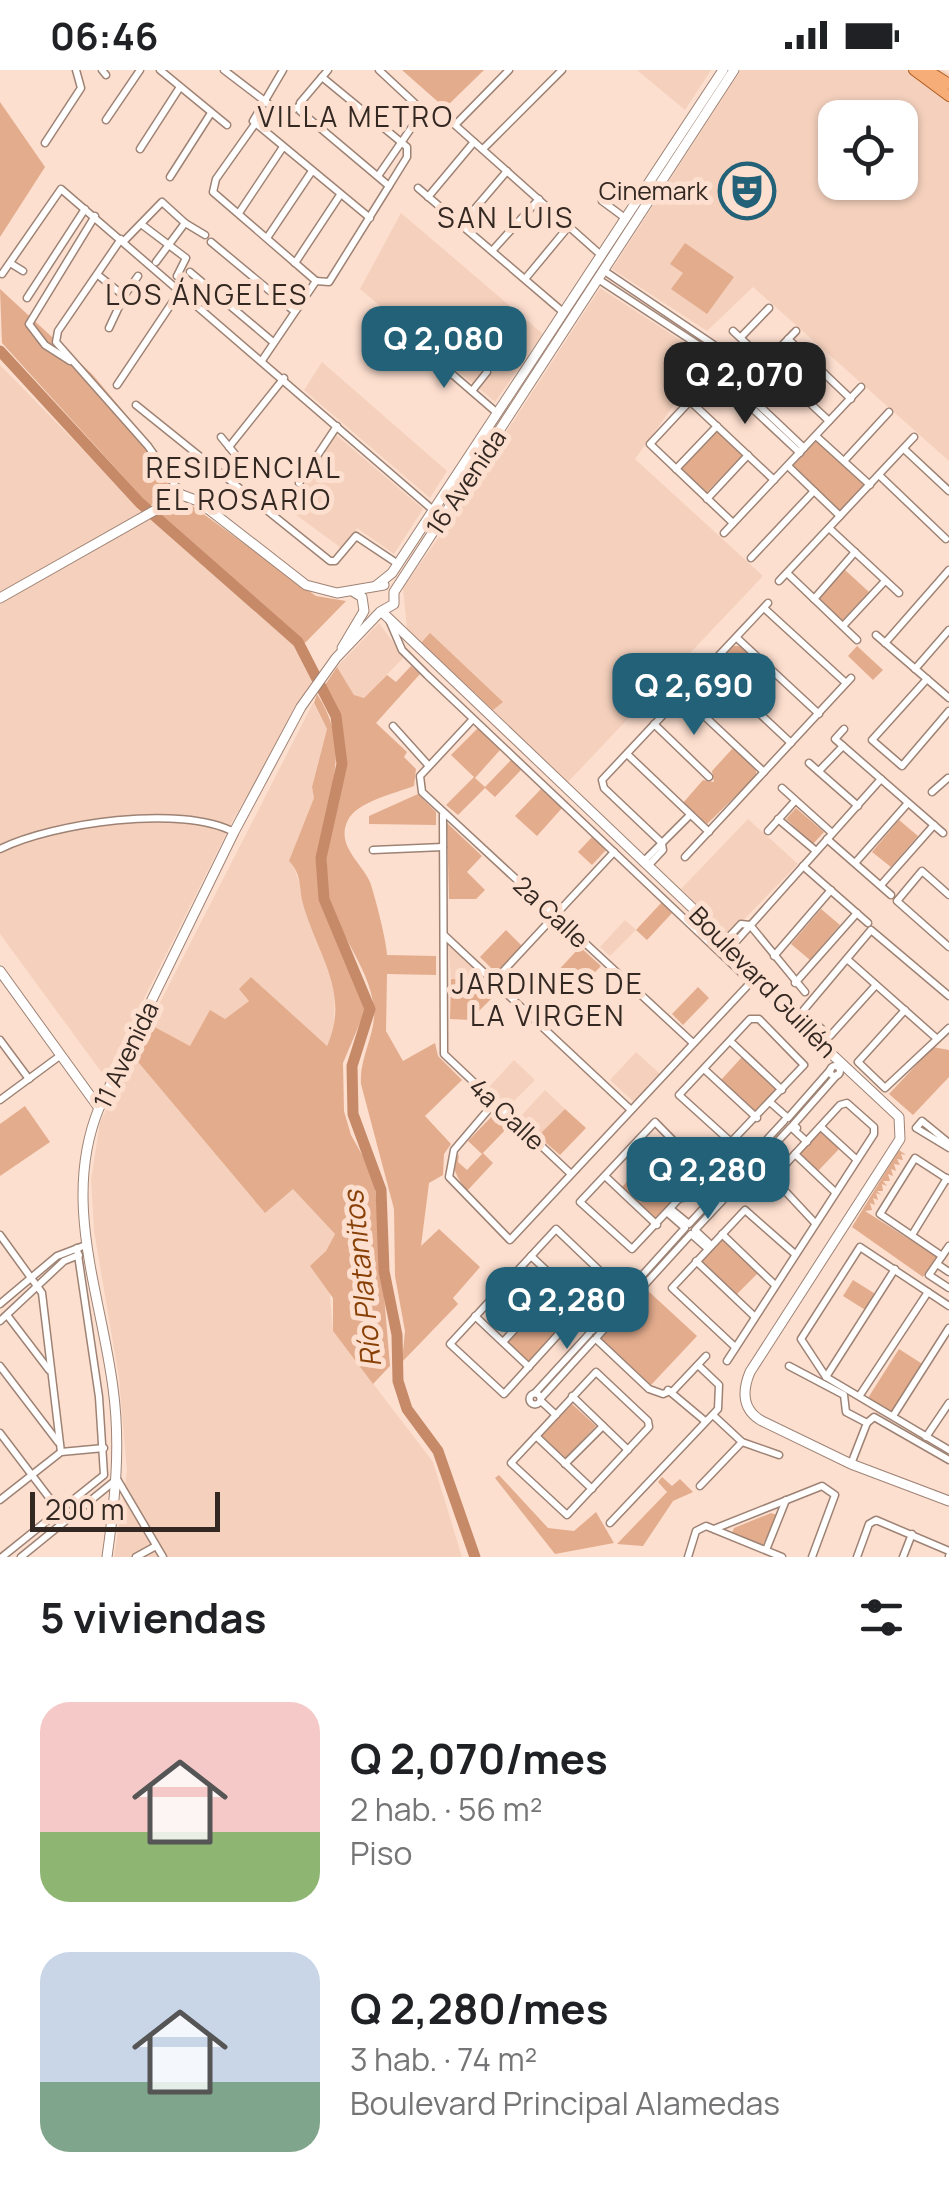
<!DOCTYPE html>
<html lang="es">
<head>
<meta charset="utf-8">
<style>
  body { margin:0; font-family:Manrope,sans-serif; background:#f6f6f6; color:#202124; height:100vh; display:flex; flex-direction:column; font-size:38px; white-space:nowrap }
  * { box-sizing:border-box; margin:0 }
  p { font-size:32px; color:#757577 }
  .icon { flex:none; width:55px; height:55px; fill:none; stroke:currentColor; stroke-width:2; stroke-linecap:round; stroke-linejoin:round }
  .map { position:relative; height:1487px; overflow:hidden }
  .sheet { display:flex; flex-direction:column; background:#fff; flex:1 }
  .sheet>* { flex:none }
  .controls { position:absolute; left:818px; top:30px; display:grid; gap:20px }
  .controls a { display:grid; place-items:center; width:100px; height:100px; border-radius:20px; background:#fff; box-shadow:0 2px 8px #0004; font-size:50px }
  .scale { position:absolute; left:30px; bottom:25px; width:190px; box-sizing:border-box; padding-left:10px; border:5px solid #332822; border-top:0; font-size:28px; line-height:35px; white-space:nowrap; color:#332822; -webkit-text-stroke:8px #fddfcf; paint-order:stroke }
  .price { position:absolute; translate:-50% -85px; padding:0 22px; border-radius:20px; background:#226177; color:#fff; font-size:32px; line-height:65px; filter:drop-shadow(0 2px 5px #0008) }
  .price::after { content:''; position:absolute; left:50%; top:60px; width:30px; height:22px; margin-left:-15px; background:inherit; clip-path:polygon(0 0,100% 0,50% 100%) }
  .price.on { background:#222; color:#fff }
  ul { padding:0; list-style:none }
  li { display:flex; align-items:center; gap:30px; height:250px; padding:0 40px }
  li span { display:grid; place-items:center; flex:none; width:280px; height:200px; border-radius:30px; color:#555 }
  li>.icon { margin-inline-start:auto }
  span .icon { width:120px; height:120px; fill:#fffc; stroke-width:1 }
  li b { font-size:42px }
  h2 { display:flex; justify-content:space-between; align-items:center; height:120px; padding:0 40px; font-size:42px }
  .status { display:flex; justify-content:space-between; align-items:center; height:70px; padding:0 50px; background:#fff; direction:ltr }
  .status svg { height:28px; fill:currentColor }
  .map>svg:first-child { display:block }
  .built { fill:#f5d1bd; fill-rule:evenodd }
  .green { fill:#e3ac8d }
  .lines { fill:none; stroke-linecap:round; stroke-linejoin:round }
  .river { stroke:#c68a69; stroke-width:11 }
  .street-casing { stroke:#9e8375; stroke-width:9 }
  .secondary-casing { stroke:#9e8375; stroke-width:11 }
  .primary-casing { stroke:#ae5b1f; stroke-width:12 }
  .street { stroke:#fff; stroke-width:6 }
  .secondary { stroke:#fff; stroke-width:9 }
  .primary { stroke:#f6ad77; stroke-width:10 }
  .labels { text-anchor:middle; stroke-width:10; stroke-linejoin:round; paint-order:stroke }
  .poi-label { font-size:25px; fill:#332822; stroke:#fddfcf; text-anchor:end }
  .street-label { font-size:25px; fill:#332822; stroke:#fddfcf }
  .neighbourhood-label { font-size:28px; letter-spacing:2.5px; fill:#332822; stroke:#fddfcf }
  .water-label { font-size:28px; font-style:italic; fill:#894007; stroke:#fddfcf }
</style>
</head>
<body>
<div class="status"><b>06:46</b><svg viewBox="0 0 49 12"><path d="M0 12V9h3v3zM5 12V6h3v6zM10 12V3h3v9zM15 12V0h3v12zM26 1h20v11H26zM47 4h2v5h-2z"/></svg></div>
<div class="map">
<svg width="949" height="1487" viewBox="0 0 949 1487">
  <rect width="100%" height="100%" fill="#fddfcf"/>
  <g class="built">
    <polygon points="637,0 711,0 685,40"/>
    <path d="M741,0H942L949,4V391L753,217L707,261L612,199ZM835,48H900V112H835Z"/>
    <polygon points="401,143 543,264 495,332 360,219"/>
    <polygon points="600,218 708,288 635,389 763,506 568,712 407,559 403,518 497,384 496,378"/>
    <polygon points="322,292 447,401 430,428 304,320"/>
    <polygon points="0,295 151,449 298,579 314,610 232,752 105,1007 0,864"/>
    <polygon points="335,364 423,439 394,484 357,458 344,480 284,436"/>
    <polygon points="379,553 404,587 364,628 354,625 337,597"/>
    <polygon points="313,633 327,659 312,717 314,728 293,794 335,918 334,961 326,977 251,907 250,930 190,976 149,954"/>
    <polygon points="748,749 798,794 729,865 681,819"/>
    <polygon points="625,850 636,860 610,886 600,877"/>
    <polygon points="448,873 479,904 472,910 451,909"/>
    <polygon points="636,982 660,1004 634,1032 610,1010"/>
    <polygon points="133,986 265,1143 293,1118 335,1164 326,1181 333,1261 433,1392 462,1487 114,1487 127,1402 119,1308 94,1161 91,1110 100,1052"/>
    <polygon points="514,990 535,1010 508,1037 488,1018"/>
    <polygon points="545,1020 565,1039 538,1066 520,1047"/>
  </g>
  <g class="green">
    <polygon points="402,0 484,0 445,38"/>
    <polygon points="0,32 45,97 0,167"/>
    <polygon points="685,173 734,207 707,244 671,219 683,203 670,194"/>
    <polygon points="0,219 92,304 182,411 150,436 2,273"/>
    <polygon points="789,273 821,303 803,322 770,292"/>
    <polygon points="724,278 762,315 754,324"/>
    <polygon points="718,361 743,385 706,423 681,399"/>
    <polygon points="817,370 865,415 840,441 792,396"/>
    <polygon points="187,432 316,526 346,531 305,573 159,444"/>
    <polygon points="845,500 869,522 842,551 818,529"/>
    <polygon points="430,563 503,632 493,640 421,573"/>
    <polygon points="733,576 740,576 755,590 734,610 724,610 725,620 705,642 691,629 689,621"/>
    <polygon points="857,576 883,600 873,610 848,586"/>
    <path d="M411,596L420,604L376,653L407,682L404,687L416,699L414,716C393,724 357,732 348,750C335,775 362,793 370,812C375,826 387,873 387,885L436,886V905L387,904L386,961L403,991L435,973L438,986L462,1010L425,1046L451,1074L444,1084L443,1105L429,1113L421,1176L439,1159L480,1197L453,1228L458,1234L402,1292L405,1261L395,1206L394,1139L361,1014C359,988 376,964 374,939C370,893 329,857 326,809C321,731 371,694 325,615L337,597L354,625L364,628L387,605L396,612Z"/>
    <path d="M317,624C356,684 323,726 319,788C315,846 353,887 365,941L343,993L344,1041L351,1065L374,1106L390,1296L373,1314L333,1261V1228L310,1196L326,1181L335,1164L293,1119L265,1143L133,986L149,954L190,976L210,940L225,949L249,931L239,919L251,907L327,976C351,923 317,884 303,834C299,818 302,804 289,791L314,728L312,717L327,659L314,633Z"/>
    <polygon points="478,658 500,680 475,708 485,717 511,690 521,700 495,727 485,718 458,745 446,735 474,707 451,685"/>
    <polygon points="733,678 756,699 756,706 707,754 683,733 703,710 714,712 712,701"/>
    <polygon points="541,719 562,738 537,766 515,746"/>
    <polygon points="418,724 436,742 436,755 369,754 369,746"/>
    <polygon points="796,738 824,762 813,774 786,749"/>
    <polygon points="899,750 918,766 891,797 872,782"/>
    <polygon points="447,753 482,786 467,802 485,820 476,829 449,829"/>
    <polygon points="593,766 607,779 592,795 578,782"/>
    <polygon points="662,832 673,842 647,870 636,860"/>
    <polygon points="821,839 840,855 810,890 791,874"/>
    <polygon points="506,860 522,876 496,903 480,887"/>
    <polygon points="580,877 601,896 574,924 554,905"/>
    <polygon points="479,904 498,922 470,950 450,949 451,909 472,910"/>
    <polygon points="698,917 709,928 683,955 672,944"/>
    <polygon points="933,977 949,980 949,1007 913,1045 889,1024"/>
    <polygon points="742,987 778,1020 757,1043 721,1010"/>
    <polygon points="25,1036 50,1072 0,1106 0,1054"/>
    <polygon points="565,1039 586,1058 560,1085 538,1066"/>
    <path d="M494,1044L508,1057L483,1083L493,1093L467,1121C458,1108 449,1098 459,1084L458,1092L467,1100L482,1084L468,1071Z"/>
    <polygon points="821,1061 839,1079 818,1101 799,1084"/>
    <polygon points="899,1080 906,1085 901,1084 903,1090 897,1089 900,1095 894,1094 896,1101 891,1099 893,1106 888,1104 890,1111 883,1111 887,1116 882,1114 883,1121 877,1121 881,1125 876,1123 878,1130 873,1128 875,1135 870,1133 872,1140 865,1141 937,1187 923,1207 852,1157"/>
    <polygon points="643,1095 679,1129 657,1151 622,1117"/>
    <polygon points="722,1169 758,1203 736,1225 701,1191"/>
    <polygon points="853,1210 877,1225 867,1241 843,1226"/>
    <polygon points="558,1217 580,1236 529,1293 507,1273"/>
    <polygon points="646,1219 697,1266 651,1315 600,1268"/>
    <polygon points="899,1279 924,1295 893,1344 868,1328"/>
    <polygon points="572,1334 596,1356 565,1389 541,1366"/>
    <polygon points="499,1405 548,1458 574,1461 596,1442 614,1473 555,1484 495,1408"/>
    <polygon points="662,1407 672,1416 680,1409 693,1422 673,1431 643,1476 617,1474 667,1422 658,1412"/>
    <polygon points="771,1443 777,1445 763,1475 732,1463 734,1458"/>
  </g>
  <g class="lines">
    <polyline class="river" points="0,281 140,433 298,572 336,646 342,694 321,788 324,829 370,939 352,996 353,1044 381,1120 384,1201 397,1265 398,1311 407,1339 438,1381 475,1487"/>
    <g class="street-casing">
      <g id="street">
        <polyline points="102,0 106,5"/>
        <polyline points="160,0 227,55"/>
        <polyline points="224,0 283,45 298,37"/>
        <polyline points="283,0 253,51 370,148"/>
        <polyline points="328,0 322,7 407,77 407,87 389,116"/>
        <polyline points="509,0 455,55 602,186"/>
        <polyline points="106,50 140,0"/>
        <polyline points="255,54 216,109 213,122 316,211"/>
        <polyline points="45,73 81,18 76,0"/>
        <polyline points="140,79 180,17"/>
        <polyline points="483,79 562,0"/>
        <polyline points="378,106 423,41 379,0"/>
        <polyline points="170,107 211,43"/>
        <polyline points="418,118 563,242"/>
        <polyline points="428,127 474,72"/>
        <polyline points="602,131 625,148"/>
        <polyline points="239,143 283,77"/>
        <polyline points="185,153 205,165"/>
        <polyline points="141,154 186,188 177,206"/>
        <polyline points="461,155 507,101"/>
        <polyline points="267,168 312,101"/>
        <polyline points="121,169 58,261 56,272 148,376 182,425"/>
        <polyline points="124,171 162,132 185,153 156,192"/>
        <polyline points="211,172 294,241"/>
        <polyline points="492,181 539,129"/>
        <polyline points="10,193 23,201"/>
        <polyline points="295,193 340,125"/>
        <polyline points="603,200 714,275 744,321 804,378"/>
        <polyline points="190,202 273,272"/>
        <polyline points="2,204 61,119 433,440"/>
        <polyline points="98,205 124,226 109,258"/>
        <polyline points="525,209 569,156"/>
        <polyline points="598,209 703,278 724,312 800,383"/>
        <polyline points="316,211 329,212 389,116 300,41 300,33 322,7"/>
        <polyline points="124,226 138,206"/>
        <polyline points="27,228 85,139"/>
        <polyline points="733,261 829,351"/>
        <polyline points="741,267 769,238"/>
        <polyline points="788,269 851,329"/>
        <polyline points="423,279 496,342"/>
        <polyline points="263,289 316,211"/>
        <polyline points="70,291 45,275 29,254 95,146"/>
        <polyline points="766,292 796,261"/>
        <polyline points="117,315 180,221"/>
        <polyline points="472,321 487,302"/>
        <polyline points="803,326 824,303"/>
        <polyline points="136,335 330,491 335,491 356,466 398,494"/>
        <polyline points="816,366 870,415"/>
        <polyline points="221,367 243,394"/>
        <polyline points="229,377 284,308"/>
        <polyline points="904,379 949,421"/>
        <polyline points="844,391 889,342"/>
        <polyline points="788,396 840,446"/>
        <polyline points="676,399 717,356"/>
        <polyline points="879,405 946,469"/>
        <polyline points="299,413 337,356"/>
        <polyline points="707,429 748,385"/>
        <polyline points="733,453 650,374 690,331 774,410"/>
        <polyline points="829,458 899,523"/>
        <polyline points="724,463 861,317"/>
        <polyline points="751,488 814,421"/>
        <polyline points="787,503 857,570"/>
        <polyline points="779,511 914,367"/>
        <polyline points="814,529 855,482"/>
        <polyline points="764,538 846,613"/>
        <polyline points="390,552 402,580 427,605 751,912 510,1170 449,1107 454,1080 494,1033"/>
        <polyline points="843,556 885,511"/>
        <polyline points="876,565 949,628"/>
        <polyline points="737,568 819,644"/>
        <polyline points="885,573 949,500"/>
        <polyline points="915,599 949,560"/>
        <polyline points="927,609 872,670 902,696 949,641"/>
        <polyline points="729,615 791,673"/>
        <polyline points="682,625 764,702"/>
        <polyline points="473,649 420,706 422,722 693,973"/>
        <polyline points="654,654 709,707"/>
        <polyline points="393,656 429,696"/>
        <polyline points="844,659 835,669 943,763"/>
        <polyline points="627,684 709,762"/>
        <polyline points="809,693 858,736"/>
        <polyline points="819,701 843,676"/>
        <polyline points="782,718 832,763"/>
        <polyline points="932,722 948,708"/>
        <polyline points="443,745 444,984 571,1104"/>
        <polyline points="778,749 816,781"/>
        <polyline points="768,761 795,731"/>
        <polyline points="827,769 891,825"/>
        <polyline points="662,773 604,718 602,710 768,533"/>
        <path d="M0,779C53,753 181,734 234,762"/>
        <polyline points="373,780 443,777"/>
        <polyline points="685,787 851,608"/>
        <polyline points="643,792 690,745"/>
        <polyline points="855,793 908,733"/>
        <polyline points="648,796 663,780 662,774"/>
        <polyline points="803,796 868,853"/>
        <polyline points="881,815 934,755"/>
        <polyline points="949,825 922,801 897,831 949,877"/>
        <polyline points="750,855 805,922"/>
        <polyline points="444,865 631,1040"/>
        <polyline points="726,870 741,854 750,855"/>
        <polyline points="732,876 881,709"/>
        <polyline points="774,886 831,820"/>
        <polyline points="847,889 935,967"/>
        <polyline points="494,911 614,782"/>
        <polyline points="795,913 857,843"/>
        <polyline points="876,915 830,966 802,942 871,860 949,926"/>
        <polyline points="905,940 858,992 885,1018 949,958"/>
        <polygon points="750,949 759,949 804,995 731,1072 679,1025"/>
        <polyline points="0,970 29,1009"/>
        <polyline points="730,971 782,1020"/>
        <circle cx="835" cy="1001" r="5"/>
        <polyline points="704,999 757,1048"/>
        <polyline points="0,1030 61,985"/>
        <polyline points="771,1033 788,1048 831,999"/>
        <polygon points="655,1052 704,1102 632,1179 580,1132"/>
        <polyline points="821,1057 857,1090"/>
        <polyline points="797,1058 793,1055 837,1005"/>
        <polyline points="949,1073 922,1051 916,1058 949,1078"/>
        <polyline points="631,1078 683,1128"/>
        <polyline points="795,1084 835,1122"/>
        <polyline points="605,1106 657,1155"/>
        <polyline points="672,1140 689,1154 784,1051"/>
        <polygon points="556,1159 603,1204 605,1213 504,1324 450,1274"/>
        <polyline points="722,1164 775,1215"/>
        <polyline points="0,1165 42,1223 61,1382"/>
        <polyline points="912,1165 947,1108"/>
        <polyline points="711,1175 695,1160 791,1057 807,1072"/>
        <polyline points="949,1176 929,1205 949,1218"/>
        <polyline points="531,1186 584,1236"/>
        <polyline points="942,1186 880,1144 915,1088 949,1110"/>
        <polyline points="696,1191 754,1246"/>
        <polyline points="937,1194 949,1202"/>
        <polyline points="0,1234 57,1186 86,1175"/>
        <polyline points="949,1236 860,1177 801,1269 826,1307 949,1380"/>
        <polyline points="7,1245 49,1300"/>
        <polyline points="475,1246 529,1297"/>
        <polyline points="575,1247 592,1261 685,1158 669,1144"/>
        <polyline points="0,1251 64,1191 79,1185"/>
        <polyline points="597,1267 691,1164 708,1179"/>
        <polyline points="596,1269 649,1319 663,1324 670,1321"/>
        <polyline points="503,1272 558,1212"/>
        <polyline points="735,1277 672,1218 745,1140 795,1184"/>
        <polyline points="727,1291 874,1064 874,1057 847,1033 840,1035 773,1108 815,1153"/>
        <polyline points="0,1296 58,1372"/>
        <polyline points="789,1296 844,1325 846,1342 867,1353 851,1394"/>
        <polygon points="596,1302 648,1351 649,1357 567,1445 511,1393"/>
        <polyline points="826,1307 895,1199"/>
        <polyline points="668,1320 705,1351"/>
        <polyline points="673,1321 706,1286"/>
        <polyline points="535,1323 589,1264"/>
        <circle cx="535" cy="1329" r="5.5"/>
        <polyline points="860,1325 928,1222"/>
        <polyline points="572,1326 628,1380"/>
        <polyline points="541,1328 594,1270"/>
        <polyline points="541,1331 556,1345"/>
        <polyline points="713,1345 742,1372 779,1385"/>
        <polyline points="893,1346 949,1258"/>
        <polyline points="867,1353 874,1347 949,1390"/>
        <polyline points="0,1363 60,1442"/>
        <polyline points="536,1366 592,1419"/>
        <polyline points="926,1367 949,1333"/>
        <polyline points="565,1394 603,1356"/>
        <polyline points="700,1416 742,1372"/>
        <polyline points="0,1430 61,1382 104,1378"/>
        <polyline points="610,1453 718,1339 719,1315 698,1295"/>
        <polyline points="714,1459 822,1416 835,1425 812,1487"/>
        <polyline points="766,1480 786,1430"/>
        <polyline points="2,1487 104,1405 99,1327 77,1178"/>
        <polyline points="21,1487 117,1409 163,1487"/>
        <polyline points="136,1487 156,1476"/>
        <polyline points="688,1487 696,1461 706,1456 782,1487"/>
        <polyline points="857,1487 869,1454 876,1450 949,1481"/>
        <polyline points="903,1487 912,1464"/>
        <polyline points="949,1487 949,1486"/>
      </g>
    </g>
    <g class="secondary-casing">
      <g id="secondary">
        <polyline points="377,515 392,503 723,0"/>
        <polyline points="0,528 182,425 198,431 306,515 337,523 384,515"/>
        <path d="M382,542L726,870L776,932L899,1047L900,1069L750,1302C742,1321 742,1340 762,1351L851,1394L949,1431"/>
        <polyline points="342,578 364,541 362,527 354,522"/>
        <polyline points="0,901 99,1038"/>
        <path d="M107,1487C115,1430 121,1376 113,1318C101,1224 61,1131 99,1038L234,762L301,637L336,588L380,542L394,534V522L734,0"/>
      </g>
    </g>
    <g class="primary-casing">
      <g id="primary">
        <polyline points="914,0 949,26"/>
        <polyline points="927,0 949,14"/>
      </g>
    </g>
    <use href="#street" class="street"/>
    <use href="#secondary" class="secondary"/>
    <use href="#primary" class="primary"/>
  </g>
  <defs>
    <g id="theatre-ring" transform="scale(2.875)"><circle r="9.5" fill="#fddfcf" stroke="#226177" stroke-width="1.5"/><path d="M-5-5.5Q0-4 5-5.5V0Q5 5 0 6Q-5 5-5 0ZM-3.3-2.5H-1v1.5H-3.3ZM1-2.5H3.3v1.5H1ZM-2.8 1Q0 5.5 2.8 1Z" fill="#226177"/></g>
  </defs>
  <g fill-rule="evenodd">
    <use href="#theatre-ring" x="747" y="121"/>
  </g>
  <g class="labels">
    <g class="poi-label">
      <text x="708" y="130">Cinemark</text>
    </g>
    <g class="street-label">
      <text transform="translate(466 412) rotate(-56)" y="9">16 Avenida</text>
      <text transform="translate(551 842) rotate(43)" y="9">2a Calle</text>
      <text transform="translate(763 912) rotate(46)" y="9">Boulevard Guillén</text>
      <text transform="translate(126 985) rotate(-64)" y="9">11 Avenida</text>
      <text transform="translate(507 1044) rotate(43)" y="9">4a Calle</text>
    </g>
    <g class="neighbourhood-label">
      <text x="356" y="57">VILLA METRO</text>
      <text x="506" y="158">SAN LUIS</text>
      <text x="207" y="235">LOS ÁNGELES</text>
      <text x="244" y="408">RESIDENCIAL<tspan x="244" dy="32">EL ROSARIO</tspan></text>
      <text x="548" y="924">JARDINES DE<tspan x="548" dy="32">LA VIRGEN</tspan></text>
    </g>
    <g class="water-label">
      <text transform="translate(362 1209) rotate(-96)" y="10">Río Platanitos</text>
    </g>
  </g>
</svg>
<div class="controls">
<a><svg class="icon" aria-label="locate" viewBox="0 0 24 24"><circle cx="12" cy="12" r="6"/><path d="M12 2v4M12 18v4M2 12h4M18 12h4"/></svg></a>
</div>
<div class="scale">200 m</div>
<b class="price" style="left:444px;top:321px">Q 2,080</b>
<b class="price on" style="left:745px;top:357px">Q 2,070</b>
<b class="price" style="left:694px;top:668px">Q 2,690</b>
<b class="price" style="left:708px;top:1152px">Q 2,280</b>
<b class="price" style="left:567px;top:1282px">Q 2,280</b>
</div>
<section class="sheet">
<h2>5 viviendas<svg class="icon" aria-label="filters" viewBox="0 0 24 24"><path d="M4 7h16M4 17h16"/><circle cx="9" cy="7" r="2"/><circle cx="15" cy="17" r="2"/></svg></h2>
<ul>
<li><span style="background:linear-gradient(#f6c9c9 65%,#8fb573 0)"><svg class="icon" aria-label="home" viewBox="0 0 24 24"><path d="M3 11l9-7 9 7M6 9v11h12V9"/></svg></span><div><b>Q 2,070/mes</b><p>2 hab. · 56 m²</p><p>Piso</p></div></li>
<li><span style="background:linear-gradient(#c9d6e8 65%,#7fa58c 0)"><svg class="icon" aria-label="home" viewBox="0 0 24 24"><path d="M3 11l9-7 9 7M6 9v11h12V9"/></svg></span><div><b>Q 2,280/mes</b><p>3 hab. · 74 m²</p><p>Boulevard Principal Alamedas</p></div></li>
</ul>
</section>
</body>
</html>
